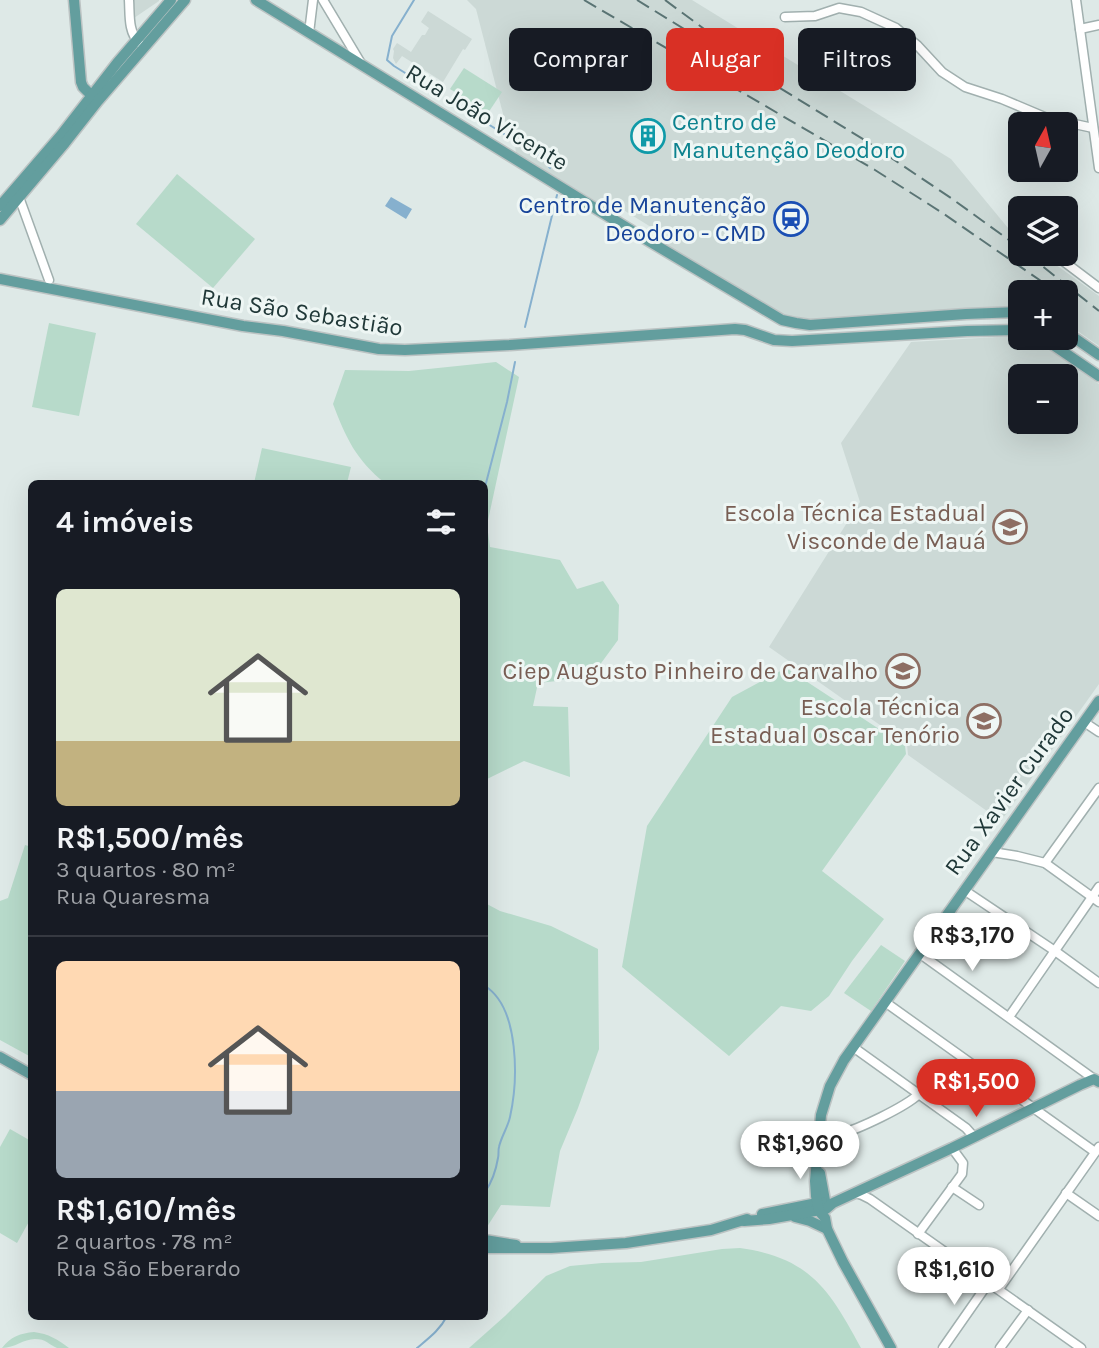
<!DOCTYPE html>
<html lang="pt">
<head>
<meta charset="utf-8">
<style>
  body { margin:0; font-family:Karla,sans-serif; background:#20242c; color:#f1f3f6; height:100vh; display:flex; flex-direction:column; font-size:26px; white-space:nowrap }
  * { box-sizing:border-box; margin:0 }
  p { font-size:23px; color:#9ea1a6 }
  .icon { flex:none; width:38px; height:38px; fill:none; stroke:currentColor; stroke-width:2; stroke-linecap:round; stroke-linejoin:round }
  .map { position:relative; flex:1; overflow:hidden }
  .panel { position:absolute; left:28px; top:480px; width:460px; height:840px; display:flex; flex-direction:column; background:#171b24; border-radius:10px; box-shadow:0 7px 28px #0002 }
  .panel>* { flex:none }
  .top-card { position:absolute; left:509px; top:28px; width:485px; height:63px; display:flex; gap:14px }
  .needle { width:46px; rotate:8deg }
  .controls { position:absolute; left:1008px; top:112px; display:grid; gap:14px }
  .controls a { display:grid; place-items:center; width:70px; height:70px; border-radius:10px; background:#171b24; box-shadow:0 7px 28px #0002; font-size:35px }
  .price { position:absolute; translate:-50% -60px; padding:0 16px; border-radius:24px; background:#fff; color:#222; font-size:23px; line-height:46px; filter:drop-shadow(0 2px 4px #0008) }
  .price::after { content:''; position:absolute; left:50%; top:42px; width:21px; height:16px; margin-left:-10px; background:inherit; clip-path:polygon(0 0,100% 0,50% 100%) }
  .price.selected { background:#d93025; color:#fff }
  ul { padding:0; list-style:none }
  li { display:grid; align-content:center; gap:14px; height:371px; padding:0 28px }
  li+li { border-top:2px solid #363941 }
  li span { display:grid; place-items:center; height:217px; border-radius:10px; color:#555 }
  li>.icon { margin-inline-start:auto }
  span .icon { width:126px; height:126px; fill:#fffc; stroke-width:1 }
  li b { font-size:30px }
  h2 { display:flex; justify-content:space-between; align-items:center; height:84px; padding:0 28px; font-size:30px }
  .pill { padding:0 24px; border-radius:10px; background:#171b24; box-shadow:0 7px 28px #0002; font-size:24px; line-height:63px }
  .pill.selected { background:#d93025; color:#fff }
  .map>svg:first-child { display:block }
  .built { fill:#ccd9d6; fill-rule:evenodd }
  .green { fill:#b7daca }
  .water { fill:#86b0ce }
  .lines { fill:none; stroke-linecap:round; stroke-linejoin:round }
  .stream { stroke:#86b0ce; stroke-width:2 }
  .minor-casing { stroke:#a1b0af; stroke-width:11 }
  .major-casing { stroke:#bcc3c3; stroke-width:13 }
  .minor { stroke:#fff; stroke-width:8 }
  .major { stroke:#639e9e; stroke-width:10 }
  .rail { stroke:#5a7474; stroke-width:2; stroke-dasharray:14 7; stroke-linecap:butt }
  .labels { text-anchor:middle; stroke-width:6; stroke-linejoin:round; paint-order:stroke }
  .street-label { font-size:24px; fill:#203838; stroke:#eef6f4 }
  .culture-label { font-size:24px; fill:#0d838f; stroke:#eef6f4; text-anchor:start }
  .transit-label { font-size:24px; fill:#164399; stroke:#eef6f4; text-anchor:end }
  .education-label { font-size:24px; fill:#785e54; stroke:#eef6f4; text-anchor:end }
</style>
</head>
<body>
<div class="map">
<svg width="1099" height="1348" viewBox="0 0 1099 1348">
  <rect width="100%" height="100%" fill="#dee9e7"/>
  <g class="built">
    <polygon points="133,0 159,0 159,1 134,18"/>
    <polygon points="467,0 692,0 951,159 1013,234 1020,239 1020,254 1041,254 1099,296 1099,346 1066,323 1066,292 1020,292 1020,307 821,320 796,318 780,313 662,242 659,237 659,232 617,206 613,209 604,206 516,153 515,145 510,141 476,9"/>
    <polygon points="428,11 472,39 465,50 463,49 443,82 402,56 396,64 393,58 394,51 393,49 397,43 411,52 422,35 425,35 429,28 421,22"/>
    <path d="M1014,336L1035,340L1099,384V684L1001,821L908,755L907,744L769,647L860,502L841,443L911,342ZM1020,376H1066V422H1020Z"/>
  </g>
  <g class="green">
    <polygon points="464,68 502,92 488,113 450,89"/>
    <polygon points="177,174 255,239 213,288 136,224"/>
    <polygon points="49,323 96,333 79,416 32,407"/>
    <path d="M496,362L519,377L487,525L490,547L560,560L577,589L603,581L619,605L618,640L599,666L583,675L557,681L538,683L533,706L568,707L570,777L524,761L485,780V483H385C356,460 346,438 333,404L345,370L409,371Z"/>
    <polygon points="262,448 351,467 347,483 254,483"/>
    <polygon points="786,668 905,746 906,754 822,871 884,919 852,961 829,996 811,1011 781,1006 729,1056 622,967 647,826 732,697"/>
    <polygon points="25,845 32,847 31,1057 0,1040 0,901 8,898"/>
    <polygon points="485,903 500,911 551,926 598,949 599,1049 578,1108 560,1151 550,1207 501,1205 485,1230"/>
    <polygon points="881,945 905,961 871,1011 844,993"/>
    <polygon points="10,1129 31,1141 31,1218 17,1243 0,1233 0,1147"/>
    <path d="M740,1248C810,1258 829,1289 861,1348H469L505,1316L546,1276L570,1266L602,1263L641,1262L722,1249Z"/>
    <path d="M34,1332C49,1334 57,1339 69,1348C67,1348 58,1348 57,1348C48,1344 46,1339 35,1339C23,1339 15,1348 2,1348C10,1337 21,1333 34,1332Z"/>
  </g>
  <polygon class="water" points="391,197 412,209 406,219 385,206"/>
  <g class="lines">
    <g class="stream">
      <polyline points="414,0 392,36 387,60 394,66 426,86"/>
      <polyline points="449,100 530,150 542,158 550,168"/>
      <polyline points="525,327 557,195"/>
      <polyline points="485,487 507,402 515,362"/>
      <path d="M485,986C520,1008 518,1081 510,1117C508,1127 501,1137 499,1147C498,1151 499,1154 498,1158C496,1170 492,1182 485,1192"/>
      <path d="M417,1348C429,1338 440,1330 447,1316"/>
    </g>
    <g class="minor-casing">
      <g id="minor">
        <path d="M129,0C130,16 128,31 139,43"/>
        <polyline points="323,0 362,65"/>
        <polyline points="1076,0 1099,168"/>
        <polyline points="785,17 815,16 839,8 861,12 896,28 917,45 942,72 965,87 1002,99 1047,118 1093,128"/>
        <polyline points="1080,29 1099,25"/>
        <polyline points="309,33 313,0"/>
        <polyline points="19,197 49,280"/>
        <polyline points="1017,226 1020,228"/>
        <polyline points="1054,254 1099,288"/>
        <polyline points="1084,722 1099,732"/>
        <polyline points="992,852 1017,856 1045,863 1099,902"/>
        <polyline points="1045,863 1099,788"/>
        <polyline points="964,890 1055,951 1099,983"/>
        <polyline points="919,953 1094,1079"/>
        <polyline points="885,1002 1095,1152"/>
        <polyline points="1009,1017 1099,887"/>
        <polyline points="853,1047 966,1128 974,1137"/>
        <path d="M818,1138C825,1137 833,1136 840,1134C859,1129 905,1107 919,1094"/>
        <polyline points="952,1187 979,1205"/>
        <polyline points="855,1193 862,1195 870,1199 1081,1348"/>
        <polyline points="1066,1193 1099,1216"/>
        <polyline points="918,1234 962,1174 963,1163 952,1148"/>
        <polyline points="999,1289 1099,1147"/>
        <polyline points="943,1348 989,1282"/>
        <polyline points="1000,1348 1028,1310"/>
      </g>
    </g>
    <g class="major-casing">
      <g id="major">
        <polyline points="74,0 81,82 83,87 95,99"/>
        <polyline points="256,0 642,237 782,320 796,323 810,325 966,314 1020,312"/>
        <polyline points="0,206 61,135 117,63 171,0"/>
        <polyline points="0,220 65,143 98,101 185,0"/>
        <polyline points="0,279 243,326 283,331 379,349 405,350 510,345 735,329 745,330 774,340 792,341 967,331 1020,330"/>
        <polyline points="1066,332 1099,355"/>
        <polyline points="1043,338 1099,376"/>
        <polyline points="0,1057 32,1075"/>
        <polyline points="820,1173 826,1206"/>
        <polyline points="762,1214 822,1202"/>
        <polyline points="795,1217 810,1221 827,1229"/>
        <polyline points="744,1221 769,1219 826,1209 833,1203 952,1148 1080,1085 1094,1079 1099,1082"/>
        <polyline points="485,1240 516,1245"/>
        <polyline points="485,1248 551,1248 626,1243 711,1230 747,1219"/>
        <polyline points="891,1348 843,1262 827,1229 825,1218 819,1211 816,1196 815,1181 821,1115 830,1086 844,1060 1099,701"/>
      </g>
    </g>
    <use href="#minor" class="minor"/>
    <use href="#major" class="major"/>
    <g class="rail">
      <polyline points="584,0 875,170 941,212 1057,292"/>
      <polyline points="637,0 866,141 951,198 1020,248"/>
      <polyline points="665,0 715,37"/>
      <polyline points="1027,254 1099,311"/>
    </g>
  </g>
  <defs>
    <g id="building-ring" transform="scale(1.75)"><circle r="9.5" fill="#eef6f4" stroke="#0f9aa8" stroke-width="1.5"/><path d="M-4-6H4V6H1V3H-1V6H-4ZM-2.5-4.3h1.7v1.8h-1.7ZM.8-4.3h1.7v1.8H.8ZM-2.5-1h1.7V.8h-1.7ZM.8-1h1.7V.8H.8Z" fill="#0f9aa8"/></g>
    <g id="station-ring" transform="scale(1.75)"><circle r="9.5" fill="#eef6f4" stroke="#1a4fb4" stroke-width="1.5"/><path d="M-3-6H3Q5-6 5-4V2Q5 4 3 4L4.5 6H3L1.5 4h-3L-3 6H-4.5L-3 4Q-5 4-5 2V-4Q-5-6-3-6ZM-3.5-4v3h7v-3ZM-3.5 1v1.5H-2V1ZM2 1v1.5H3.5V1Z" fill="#1a4fb4"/></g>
    <g id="university-ring" transform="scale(1.75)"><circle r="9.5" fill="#eef6f4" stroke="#8d6e63" stroke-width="1.5"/><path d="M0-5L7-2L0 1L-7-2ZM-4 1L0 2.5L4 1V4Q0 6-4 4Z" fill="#8d6e63"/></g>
    <g id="school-ring" transform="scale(1.75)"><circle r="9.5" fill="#eef6f4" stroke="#8d6e63" stroke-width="1.5"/><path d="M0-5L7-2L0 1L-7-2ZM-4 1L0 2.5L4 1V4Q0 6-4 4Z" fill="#8d6e63"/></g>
  </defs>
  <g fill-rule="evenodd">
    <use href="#building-ring" x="648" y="136"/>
    <use href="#station-ring" x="791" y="219"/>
    <use href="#university-ring" x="1010" y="527"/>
    <use href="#school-ring" x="903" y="671"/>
    <use href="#university-ring" x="984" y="721"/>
  </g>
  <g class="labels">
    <g class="street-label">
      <text transform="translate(487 117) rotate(31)" y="8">Rua João Vicente</text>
      <text transform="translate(302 312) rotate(9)" y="8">Rua São Sebastião</text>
      <text transform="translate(1009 791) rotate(-54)" y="8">Rua Xavier Curado</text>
    </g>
    <g class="culture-label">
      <text x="672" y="130">Centro de<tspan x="672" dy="28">Manutenção Deodoro</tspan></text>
    </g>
    <g class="transit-label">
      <text x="766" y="213">Centro de Manutenção<tspan x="766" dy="28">Deodoro - CMD</tspan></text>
    </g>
    <g class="education-label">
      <text x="986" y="521">Escola Técnica Estadual<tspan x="986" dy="28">Visconde de Mauá</tspan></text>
      <text x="878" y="679">Ciep Augusto Pinheiro de Carvalho</text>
      <text x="960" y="715">Escola Técnica<tspan x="960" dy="28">Estadual Oscar Tenório</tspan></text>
    </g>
  </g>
</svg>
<div class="controls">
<a><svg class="needle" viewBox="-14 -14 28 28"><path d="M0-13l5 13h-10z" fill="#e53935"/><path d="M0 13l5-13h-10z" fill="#9ea1a6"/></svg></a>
<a><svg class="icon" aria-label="layers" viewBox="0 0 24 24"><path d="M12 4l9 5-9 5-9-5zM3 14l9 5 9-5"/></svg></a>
<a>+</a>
<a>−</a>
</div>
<b class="price" style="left:972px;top:973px">R$3,170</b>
<b class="price selected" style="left:976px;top:1119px">R$1,500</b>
<b class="price" style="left:800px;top:1181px">R$1,960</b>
<b class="price" style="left:954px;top:1307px">R$1,610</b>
<div class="top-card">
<a class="pill">Comprar</a>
<a class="pill selected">Alugar</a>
<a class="pill">Filtros</a>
</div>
<section class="panel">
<h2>4 imóveis<svg class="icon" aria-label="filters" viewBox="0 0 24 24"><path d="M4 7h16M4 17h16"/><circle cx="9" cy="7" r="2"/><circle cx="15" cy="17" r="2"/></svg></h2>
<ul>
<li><span style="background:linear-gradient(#dfe7d0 70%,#c2b280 0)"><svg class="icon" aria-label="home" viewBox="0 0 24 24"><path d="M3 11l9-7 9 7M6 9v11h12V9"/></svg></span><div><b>R$1,500/mês</b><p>3 quartos · 80 m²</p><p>Rua Quaresma</p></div></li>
<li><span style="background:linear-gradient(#ffd9b3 60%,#9aa5b1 0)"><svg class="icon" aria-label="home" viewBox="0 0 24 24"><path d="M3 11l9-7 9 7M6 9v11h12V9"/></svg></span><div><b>R$1,610/mês</b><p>2 quartos · 78 m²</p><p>Rua São Eberardo</p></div></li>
</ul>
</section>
</div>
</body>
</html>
